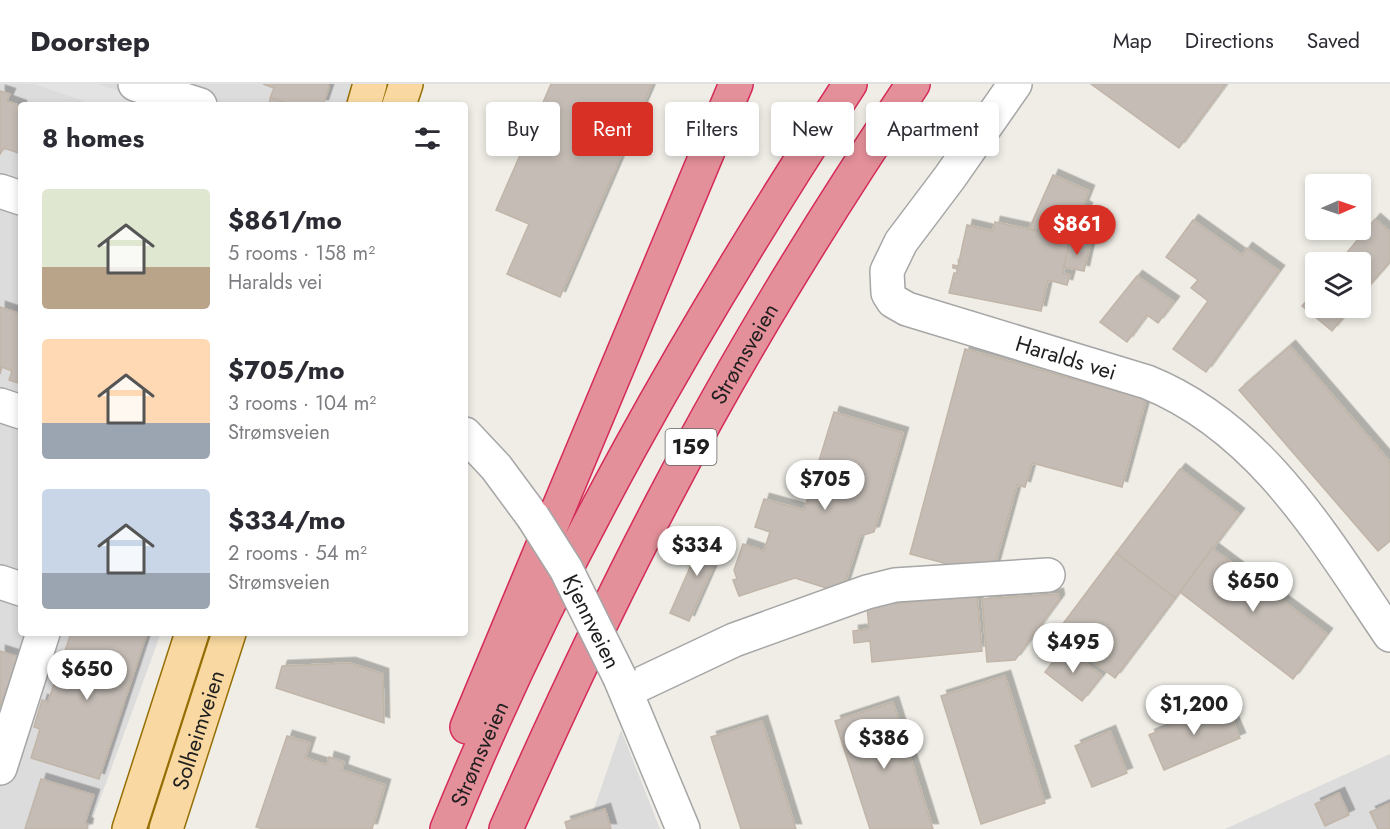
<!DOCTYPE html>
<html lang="en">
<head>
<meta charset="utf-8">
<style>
  body { margin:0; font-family:Jost,sans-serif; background:#f2f2f3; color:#2b2b33; height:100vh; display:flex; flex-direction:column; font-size:22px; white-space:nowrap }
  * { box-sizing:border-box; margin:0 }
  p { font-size:20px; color:#7c7c81 }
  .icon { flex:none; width:33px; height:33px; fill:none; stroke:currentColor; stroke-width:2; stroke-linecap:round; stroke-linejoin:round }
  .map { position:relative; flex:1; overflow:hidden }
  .side { position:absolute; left:18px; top:18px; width:450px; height:534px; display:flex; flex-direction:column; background:#fff; border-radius:6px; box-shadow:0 3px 9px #0003 }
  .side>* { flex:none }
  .top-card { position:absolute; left:486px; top:18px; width:570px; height:54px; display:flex; gap:12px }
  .needle { width:39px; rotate:88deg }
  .controls { position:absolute; left:1305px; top:90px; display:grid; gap:12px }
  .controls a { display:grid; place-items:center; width:66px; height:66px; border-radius:6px; background:#fff; box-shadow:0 3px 9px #0003; font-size:30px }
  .price { position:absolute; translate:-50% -51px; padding:0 14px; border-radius:21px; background:#fff; color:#222; font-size:20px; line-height:39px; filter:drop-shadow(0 2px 3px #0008) }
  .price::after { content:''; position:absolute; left:50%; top:36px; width:18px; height:14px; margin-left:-9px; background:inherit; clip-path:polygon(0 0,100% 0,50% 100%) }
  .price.current { background:#d93025; color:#fff }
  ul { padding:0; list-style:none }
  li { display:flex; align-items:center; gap:18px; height:150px; padding:0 24px }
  li span { display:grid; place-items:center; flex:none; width:168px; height:120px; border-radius:6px; color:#555 }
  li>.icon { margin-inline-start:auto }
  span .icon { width:72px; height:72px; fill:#fffc; stroke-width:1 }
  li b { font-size:26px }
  h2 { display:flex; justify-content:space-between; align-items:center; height:72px; padding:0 24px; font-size:26px }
  .tag { padding:0 21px; border-radius:6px; background:#fff; box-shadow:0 3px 9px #0003; font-size:21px; line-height:54px }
  .tag.current { background:#d93025; color:#fff }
  header { display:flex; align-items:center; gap:36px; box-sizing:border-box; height:84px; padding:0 30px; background:#fff; border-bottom:2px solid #e1e1e2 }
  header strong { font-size:28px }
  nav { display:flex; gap:33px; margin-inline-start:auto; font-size:21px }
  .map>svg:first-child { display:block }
  .residential { fill:#dddcdc }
  .parking { fill:#e3e3e3 }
  .building { fill:#c4bcb5; stroke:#c1b5a8; stroke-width:1.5; filter:url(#shadow) }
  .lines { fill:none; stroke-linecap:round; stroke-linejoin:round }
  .minor-casing { stroke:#a6a6a6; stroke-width:36 }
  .major-casing { stroke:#956f05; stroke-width:36 }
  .highway-casing { stroke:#d52b59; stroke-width:36 }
  .minor { stroke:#fff; stroke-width:33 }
  .major { stroke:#f9d9a1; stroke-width:33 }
  .highway { stroke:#e4909a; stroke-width:33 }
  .minor-bridge-casing { stroke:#a6a6a6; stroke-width:36; stroke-linecap:butt }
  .minor-bridge { stroke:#fff; stroke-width:33 }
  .labels { text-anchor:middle; stroke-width:4.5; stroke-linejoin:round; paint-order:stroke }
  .shield { fill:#fff; stroke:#626262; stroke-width:1.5 }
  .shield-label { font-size:21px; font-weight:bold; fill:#1f1f1f }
  .street-label { font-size:22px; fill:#1f1f1f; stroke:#fff }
</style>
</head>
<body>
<header>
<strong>Doorstep</strong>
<nav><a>Map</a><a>Directions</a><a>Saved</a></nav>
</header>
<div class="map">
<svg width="1390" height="745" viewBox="0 0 1390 745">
  <defs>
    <filter id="shadow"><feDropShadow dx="5.5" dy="-5.5" stdDeviation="0" flood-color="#0004"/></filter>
  </defs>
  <rect width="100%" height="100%" fill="#efede6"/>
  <g class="residential">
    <polygon points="0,0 361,0 353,21 21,21 21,549 161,549 89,745 0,745"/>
    <polygon points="621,646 660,745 587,745"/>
    <polygon points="1390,670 1390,745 1225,745"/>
  </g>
  <polygon class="parking" points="34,0 97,0 168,21 95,21"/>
  <g class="building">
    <polygon points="263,0 328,0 329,3 323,21 292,21 270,14 274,4"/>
    <polygon points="551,0 652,0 560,213 507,190 529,140 496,126"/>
    <polygon points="1091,0 1226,0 1179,64"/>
    <polygon points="0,7 10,10 7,17 21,22 21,70 4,64 0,70"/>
    <polygon points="271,14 292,21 268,21"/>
    <polygon points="1053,91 1089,107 1083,122 1087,124 1083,133 1079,131 1070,146 1070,154 1029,145"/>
    <polygon points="1375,135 1390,148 1390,178 1360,212 1360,178 1339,178"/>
    <polygon points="1193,136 1242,171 1247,164 1279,187 1206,288 1173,265 1208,217 1191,204 1198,196 1166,173"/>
    <polygon points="995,138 1070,154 1063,189 1070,191 1067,201 1048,196 1041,227 949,209 954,189 957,189 957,185 953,184 953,181 958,182 967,141 993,147"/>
    <polygon points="1070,156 1090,160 1084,187 1064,183"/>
    <polygon points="1137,192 1174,218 1158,239 1147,231 1127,258 1100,238"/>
    <polygon points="1316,206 1316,224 1351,224 1332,247 1302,222"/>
    <polygon points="0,223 21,230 21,300 9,296 12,287 2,283 0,290"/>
    <polygon points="1290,262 1390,378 1390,457 1378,467 1239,306"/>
    <polygon points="965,265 1146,315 1122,403 1032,379 1025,403 1017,401 994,484 977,488 910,470"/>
    <polygon points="834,328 903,349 874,448 860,452 842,509 795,494 739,512 733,496 737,495 734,486 743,460 764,467 770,448 755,443 764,415 804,426 809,410 791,405 797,387 814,393"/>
    <polygon points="1180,385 1239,430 1175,514 1116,469"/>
    <polygon points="705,449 724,458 689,537 670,529"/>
    <polygon points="1212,464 1327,550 1293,595 1180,508"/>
    <polygon points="1116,469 1175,514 1115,594 1056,549"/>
    <polygon points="1058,510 1059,516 1015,576 987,578 982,515"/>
    <polygon points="977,512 982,567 872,578 870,557 854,559 853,547 869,545 867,522"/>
    <polygon points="71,549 147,549 99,695 31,674 40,645 34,643 42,616 48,618"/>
    <polygon points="1064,563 1102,592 1082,617 1045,588"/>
    <polygon points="0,567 19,573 0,623"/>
    <polygon points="350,579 383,590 384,639 276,604 282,582"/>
    <polygon points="1005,592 1045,719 981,740 941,612"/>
    <polygon points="893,618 933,745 870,745 835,637"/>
    <polygon points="1225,619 1240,654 1164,686 1149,651"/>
    <polygon points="762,637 796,745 741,745 711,653"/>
    <polygon points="1110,647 1127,689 1092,703 1075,662"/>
    <polygon points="287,652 310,659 305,674 327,681 329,673 344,678 342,686 385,701 372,745 263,745 256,743"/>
    <polygon points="41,695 94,711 85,739 88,740 87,745 25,745"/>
    <polygon points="1339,709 1349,731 1325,742 1315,720"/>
    <polygon points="1390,719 1390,745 1378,745 1370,728"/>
    <polygon points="605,725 611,745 567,745 565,738"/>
  </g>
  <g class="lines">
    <g class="minor-casing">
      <g id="minor">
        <polyline points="135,0 200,21"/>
        <path id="s1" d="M1015,0L950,93L901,158L887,187L888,209L893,217L907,225L1147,298C1261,344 1324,454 1390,551"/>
        <polyline points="0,107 21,114"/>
        <polyline points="0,321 21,328"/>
        <polyline points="465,350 496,383 533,433"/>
        <polyline points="0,498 21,505"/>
        <polyline points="620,594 683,745"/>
        <polyline points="626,607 734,556 867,508 895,501 1048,491"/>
        <polyline points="0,684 43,549"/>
      </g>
    </g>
    <g class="major-casing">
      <g id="major">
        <polyline points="364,21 370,0"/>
        <polyline points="399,21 406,0"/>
        <polyline points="129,745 192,549"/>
        <path id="s2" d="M166,745L229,549"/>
      </g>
    </g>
    <g class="highway-casing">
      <g id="highway">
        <polyline points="467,643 736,0"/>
        <path id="s3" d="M447,745C553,484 696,236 850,0"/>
        <path id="s4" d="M506,745C557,630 610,516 669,405C742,265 825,131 913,0"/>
      </g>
    </g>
    <use href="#minor" class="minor"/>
    <use href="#major" class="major"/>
    <use href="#highway" class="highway"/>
    <g class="minor-bridge-casing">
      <g id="minor-bridge">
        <path id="s5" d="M533,433L566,485L620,594"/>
      </g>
    </g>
    <use href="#minor-bridge" class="minor-bridge"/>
  </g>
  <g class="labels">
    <rect class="shield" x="665.5" y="345" width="51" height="36" rx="4.5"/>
    <g class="shield-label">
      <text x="691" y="370">159</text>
    </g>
    <g class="street-label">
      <text dy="8" stroke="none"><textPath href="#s4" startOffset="532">Strømsveien</textPath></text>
      <text dy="8" stroke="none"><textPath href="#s1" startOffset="441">Haralds vei</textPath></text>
      <text dy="8" stroke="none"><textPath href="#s5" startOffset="120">Kjennveien</textPath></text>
      <text dy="8" stroke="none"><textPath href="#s2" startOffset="104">Solheimveien</textPath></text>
      <text dy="8" stroke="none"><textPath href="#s3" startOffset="82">Strømsveien</textPath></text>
    </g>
  </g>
</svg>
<div class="controls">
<a><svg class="needle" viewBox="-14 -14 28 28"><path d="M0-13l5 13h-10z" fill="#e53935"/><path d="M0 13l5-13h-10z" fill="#7c7c81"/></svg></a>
<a><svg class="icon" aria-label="layers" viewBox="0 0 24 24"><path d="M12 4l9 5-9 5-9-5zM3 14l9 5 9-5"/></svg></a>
</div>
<b class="price current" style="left:1077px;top:172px">$861</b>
<b class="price" style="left:825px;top:427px">$705</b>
<b class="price" style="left:697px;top:493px">$334</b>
<b class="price" style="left:1253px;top:529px">$650</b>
<b class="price" style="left:1073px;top:590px">$495</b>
<b class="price" style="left:87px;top:617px">$650</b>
<b class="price" style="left:1194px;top:652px">$1,200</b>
<b class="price" style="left:884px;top:686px">$386</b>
<div class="top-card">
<a class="tag">Buy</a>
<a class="tag current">Rent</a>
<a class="tag">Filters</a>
<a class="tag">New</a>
<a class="tag">Apartment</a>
</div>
<section class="side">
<h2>8 homes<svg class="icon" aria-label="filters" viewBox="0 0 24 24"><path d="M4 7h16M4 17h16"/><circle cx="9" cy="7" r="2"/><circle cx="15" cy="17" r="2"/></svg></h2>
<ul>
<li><span style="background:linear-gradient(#dfe7d0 65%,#b9a48a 0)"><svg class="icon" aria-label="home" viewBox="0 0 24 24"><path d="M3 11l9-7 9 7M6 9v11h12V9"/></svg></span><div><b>$861/mo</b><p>5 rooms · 158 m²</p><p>Haralds vei</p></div></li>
<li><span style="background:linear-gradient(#ffd9b3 70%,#9aa5b1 0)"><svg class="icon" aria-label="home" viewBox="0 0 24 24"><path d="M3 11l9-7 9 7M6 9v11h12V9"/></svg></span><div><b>$705/mo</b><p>3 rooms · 104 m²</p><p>Strømsveien</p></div></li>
<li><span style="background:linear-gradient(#c9d6e8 70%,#9aa5b1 0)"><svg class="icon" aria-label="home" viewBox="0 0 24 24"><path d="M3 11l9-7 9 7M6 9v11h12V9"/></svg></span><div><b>$334/mo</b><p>2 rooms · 54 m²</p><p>Strømsveien</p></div></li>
</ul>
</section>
</div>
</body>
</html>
